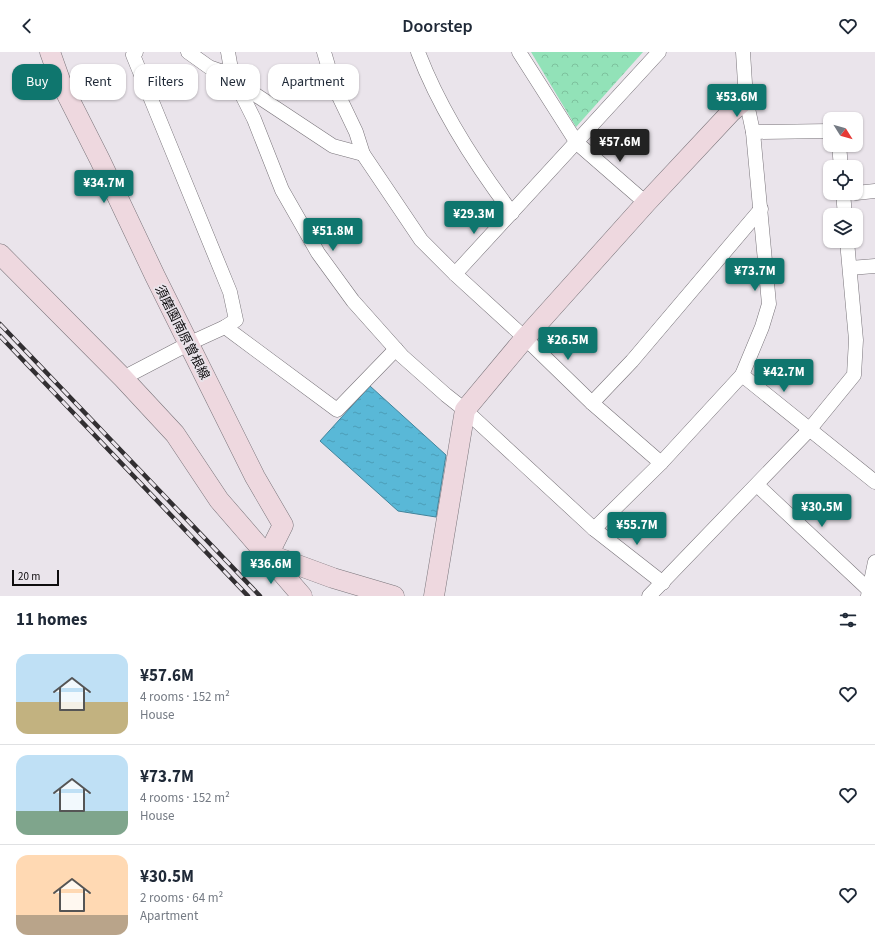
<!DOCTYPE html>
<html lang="en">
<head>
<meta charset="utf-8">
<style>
  body { margin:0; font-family:"Source Sans 3","Noto Sans JP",sans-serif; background:#f2f2f3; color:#1f2937; height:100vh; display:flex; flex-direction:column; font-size:15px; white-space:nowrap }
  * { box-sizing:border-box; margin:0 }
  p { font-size:13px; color:#747a83 }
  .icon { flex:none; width:22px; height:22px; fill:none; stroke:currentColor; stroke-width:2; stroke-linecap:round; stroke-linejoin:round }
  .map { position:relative; height:544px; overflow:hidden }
  .sheet { display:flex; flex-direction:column; background:#fff; flex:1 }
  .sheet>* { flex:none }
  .top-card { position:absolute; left:12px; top:12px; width:400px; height:36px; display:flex; gap:8px }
  .needle { width:26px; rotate:127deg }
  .controls { position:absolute; left:823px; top:60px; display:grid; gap:8px }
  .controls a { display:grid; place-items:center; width:40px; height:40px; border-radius:8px; background:#fff; box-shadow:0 1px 3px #0004; font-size:20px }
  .scale { position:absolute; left:12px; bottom:10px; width:47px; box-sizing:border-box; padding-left:4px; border:2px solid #0e0c0e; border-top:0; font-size:11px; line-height:14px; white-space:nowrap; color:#0e0c0e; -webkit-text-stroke:3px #eae4eb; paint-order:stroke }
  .price { position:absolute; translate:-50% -34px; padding:0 9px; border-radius:4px; background:#0f766e; color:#fff; font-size:13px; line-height:26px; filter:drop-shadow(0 1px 2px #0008) }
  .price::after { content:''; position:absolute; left:50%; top:24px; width:12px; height:9px; margin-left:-6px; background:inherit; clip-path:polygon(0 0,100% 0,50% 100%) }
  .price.on { background:#222; color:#fff }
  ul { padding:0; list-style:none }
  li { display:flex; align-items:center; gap:12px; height:100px; padding:0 16px }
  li+li { border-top:1px solid #e0e1e3 }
  li span { display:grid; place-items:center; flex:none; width:112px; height:80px; border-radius:12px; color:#555 }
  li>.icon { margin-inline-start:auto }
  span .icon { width:48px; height:48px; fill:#fffc; stroke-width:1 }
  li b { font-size:17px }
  h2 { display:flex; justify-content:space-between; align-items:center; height:48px; padding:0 16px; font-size:17px }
  .tag { padding:0 14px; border-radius:12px; background:#fff; box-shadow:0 1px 3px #0004; font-size:14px; line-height:36px }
  .tag.on { background:#0f766e; color:#fff }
  header { display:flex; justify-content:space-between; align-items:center; height:52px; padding:0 16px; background:#fff; font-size:18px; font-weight:600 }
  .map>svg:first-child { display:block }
  .park { fill:url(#park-crowns) }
  .water { fill:url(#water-ripples); stroke:#42849b }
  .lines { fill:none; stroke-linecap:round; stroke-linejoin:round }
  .street-casing { stroke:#79747a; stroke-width:15 }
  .secondary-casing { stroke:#79747a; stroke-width:21 }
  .street { stroke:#fff; stroke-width:14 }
  .secondary { stroke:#eed8df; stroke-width:20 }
  .rail-casing { stroke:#322f32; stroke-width:4.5 }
  .rail { stroke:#eae4eb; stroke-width:3; stroke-dasharray:9; stroke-linecap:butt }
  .labels { text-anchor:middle; stroke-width:3.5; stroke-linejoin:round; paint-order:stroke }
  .street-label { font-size:13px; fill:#0e0c0e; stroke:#eae4eb }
</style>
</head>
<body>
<header><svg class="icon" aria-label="back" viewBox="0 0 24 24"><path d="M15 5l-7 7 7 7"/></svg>Doorstep<svg class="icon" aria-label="heart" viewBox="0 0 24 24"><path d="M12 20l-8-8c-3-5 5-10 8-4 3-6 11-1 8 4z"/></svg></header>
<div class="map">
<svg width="875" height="544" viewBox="0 0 875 544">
  <defs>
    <pattern id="park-crowns" width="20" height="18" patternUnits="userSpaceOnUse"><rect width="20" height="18" fill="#92e2b8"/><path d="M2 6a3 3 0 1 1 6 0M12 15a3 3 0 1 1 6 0" fill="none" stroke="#7dc19d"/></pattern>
    <pattern id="water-ripples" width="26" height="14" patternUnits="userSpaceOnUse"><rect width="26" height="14" fill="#59b8d7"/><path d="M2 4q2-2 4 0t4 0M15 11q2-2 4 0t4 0" fill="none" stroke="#4c9db7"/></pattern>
  </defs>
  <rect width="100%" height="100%" fill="#eae4eb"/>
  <polygon class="park" points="531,0 643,0 576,75"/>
  <polygon class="water" points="370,334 446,403 436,465 398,459 320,389"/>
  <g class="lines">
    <g class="street-casing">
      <g id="street">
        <polyline points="188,0 209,15 232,23 256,43 333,94 363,102"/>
        <polyline points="228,0 232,23 254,67 282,138 318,201 353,249 402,304 446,343 465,358 594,477 663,531"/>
        <polyline points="324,0 334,34 356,80 363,102 421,188 455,222 525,286 592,351 661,411"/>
        <path d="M418,0C440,58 475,112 512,161"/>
        <polyline points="519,0 577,91 646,151"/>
        <polyline points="753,80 830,79"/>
        <polyline points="839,93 841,115"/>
        <polyline points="843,141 845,163"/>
        <polyline points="856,141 875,139"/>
        <polyline points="850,216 875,214"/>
        <polyline points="455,222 659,0"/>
        <polyline points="225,275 337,358 396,297"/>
        <polyline points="742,323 875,430"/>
        <polyline points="123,326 190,291 225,275 236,268 230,240 133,3 136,0"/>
        <polyline points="592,351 632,309 761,157"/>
        <polyline points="757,433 869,538"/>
        <polyline points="594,477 661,411 742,323 762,275 769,252 753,80 746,47 743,0"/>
        <polyline points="649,544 809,378 854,323 856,288 847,189"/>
        <polyline points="868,544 875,510"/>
      </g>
    </g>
    <g class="secondary-casing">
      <g id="secondary">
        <polyline points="50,0 61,31 100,108 155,224 255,425 283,473 273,493 264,500"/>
        <polyline points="0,202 123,326 175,382 219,448 302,544"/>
        <polyline points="265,501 333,526 394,544"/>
        <polyline points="434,544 465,358 525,286 646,151 731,60 746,47"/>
      </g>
    </g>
    <use href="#street" class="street"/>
    <use href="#secondary" class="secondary"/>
    <g class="rail-casing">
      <g id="rail">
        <polyline points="0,272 260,544"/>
        <polyline points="0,284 248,544"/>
      </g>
    </g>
    <use href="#rail" class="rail"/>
  </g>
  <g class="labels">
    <g class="street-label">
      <text transform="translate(183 280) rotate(63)" y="5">須磨園南原曽根線</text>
    </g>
  </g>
</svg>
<div class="controls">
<a><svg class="needle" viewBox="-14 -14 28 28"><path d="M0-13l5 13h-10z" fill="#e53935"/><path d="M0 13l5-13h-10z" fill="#747a83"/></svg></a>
<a><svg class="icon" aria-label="locate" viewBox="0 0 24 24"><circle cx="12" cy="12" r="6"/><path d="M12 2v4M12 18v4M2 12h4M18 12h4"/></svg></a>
<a><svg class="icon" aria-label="layers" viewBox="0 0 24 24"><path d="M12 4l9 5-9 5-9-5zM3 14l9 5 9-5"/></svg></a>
</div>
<div class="scale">20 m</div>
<b class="price" style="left:737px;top:66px">¥53.6M</b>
<b class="price on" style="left:620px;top:111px">¥57.6M</b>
<b class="price" style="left:104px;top:152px">¥34.7M</b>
<b class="price" style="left:474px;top:183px">¥29.3M</b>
<b class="price" style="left:333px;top:200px">¥51.8M</b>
<b class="price" style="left:755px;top:240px">¥73.7M</b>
<b class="price" style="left:568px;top:309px">¥26.5M</b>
<b class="price" style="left:784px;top:341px">¥42.7M</b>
<b class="price" style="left:822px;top:476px">¥30.5M</b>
<b class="price" style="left:637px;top:494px">¥55.7M</b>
<b class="price" style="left:271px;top:533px">¥36.6M</b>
<div class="top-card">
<a class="tag on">Buy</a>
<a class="tag">Rent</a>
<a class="tag">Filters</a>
<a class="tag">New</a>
<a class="tag">Apartment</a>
</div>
</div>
<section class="sheet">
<h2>11 homes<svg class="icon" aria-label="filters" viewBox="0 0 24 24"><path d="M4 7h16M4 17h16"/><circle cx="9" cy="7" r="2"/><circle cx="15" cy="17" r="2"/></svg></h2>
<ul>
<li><span style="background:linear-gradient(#bfe0f5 60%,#c2b280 0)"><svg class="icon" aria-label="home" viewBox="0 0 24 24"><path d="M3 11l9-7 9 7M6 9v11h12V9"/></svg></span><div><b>¥57.6M</b><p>4 rooms · 152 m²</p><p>House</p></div><svg class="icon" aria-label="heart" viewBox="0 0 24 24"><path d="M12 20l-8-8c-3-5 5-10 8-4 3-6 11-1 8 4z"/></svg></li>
<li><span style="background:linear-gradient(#bfe0f5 70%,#7fa58c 0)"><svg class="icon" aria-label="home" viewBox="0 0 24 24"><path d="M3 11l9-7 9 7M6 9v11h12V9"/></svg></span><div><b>¥73.7M</b><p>4 rooms · 152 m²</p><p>House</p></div><svg class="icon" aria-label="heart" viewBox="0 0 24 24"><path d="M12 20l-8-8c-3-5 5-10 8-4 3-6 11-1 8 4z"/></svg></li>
<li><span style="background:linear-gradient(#ffd9b3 75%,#b9a48a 0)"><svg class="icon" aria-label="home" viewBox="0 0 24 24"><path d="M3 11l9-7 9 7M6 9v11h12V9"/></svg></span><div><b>¥30.5M</b><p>2 rooms · 64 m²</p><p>Apartment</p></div><svg class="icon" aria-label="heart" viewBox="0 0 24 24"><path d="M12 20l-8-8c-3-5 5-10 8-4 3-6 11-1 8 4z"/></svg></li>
</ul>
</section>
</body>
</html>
